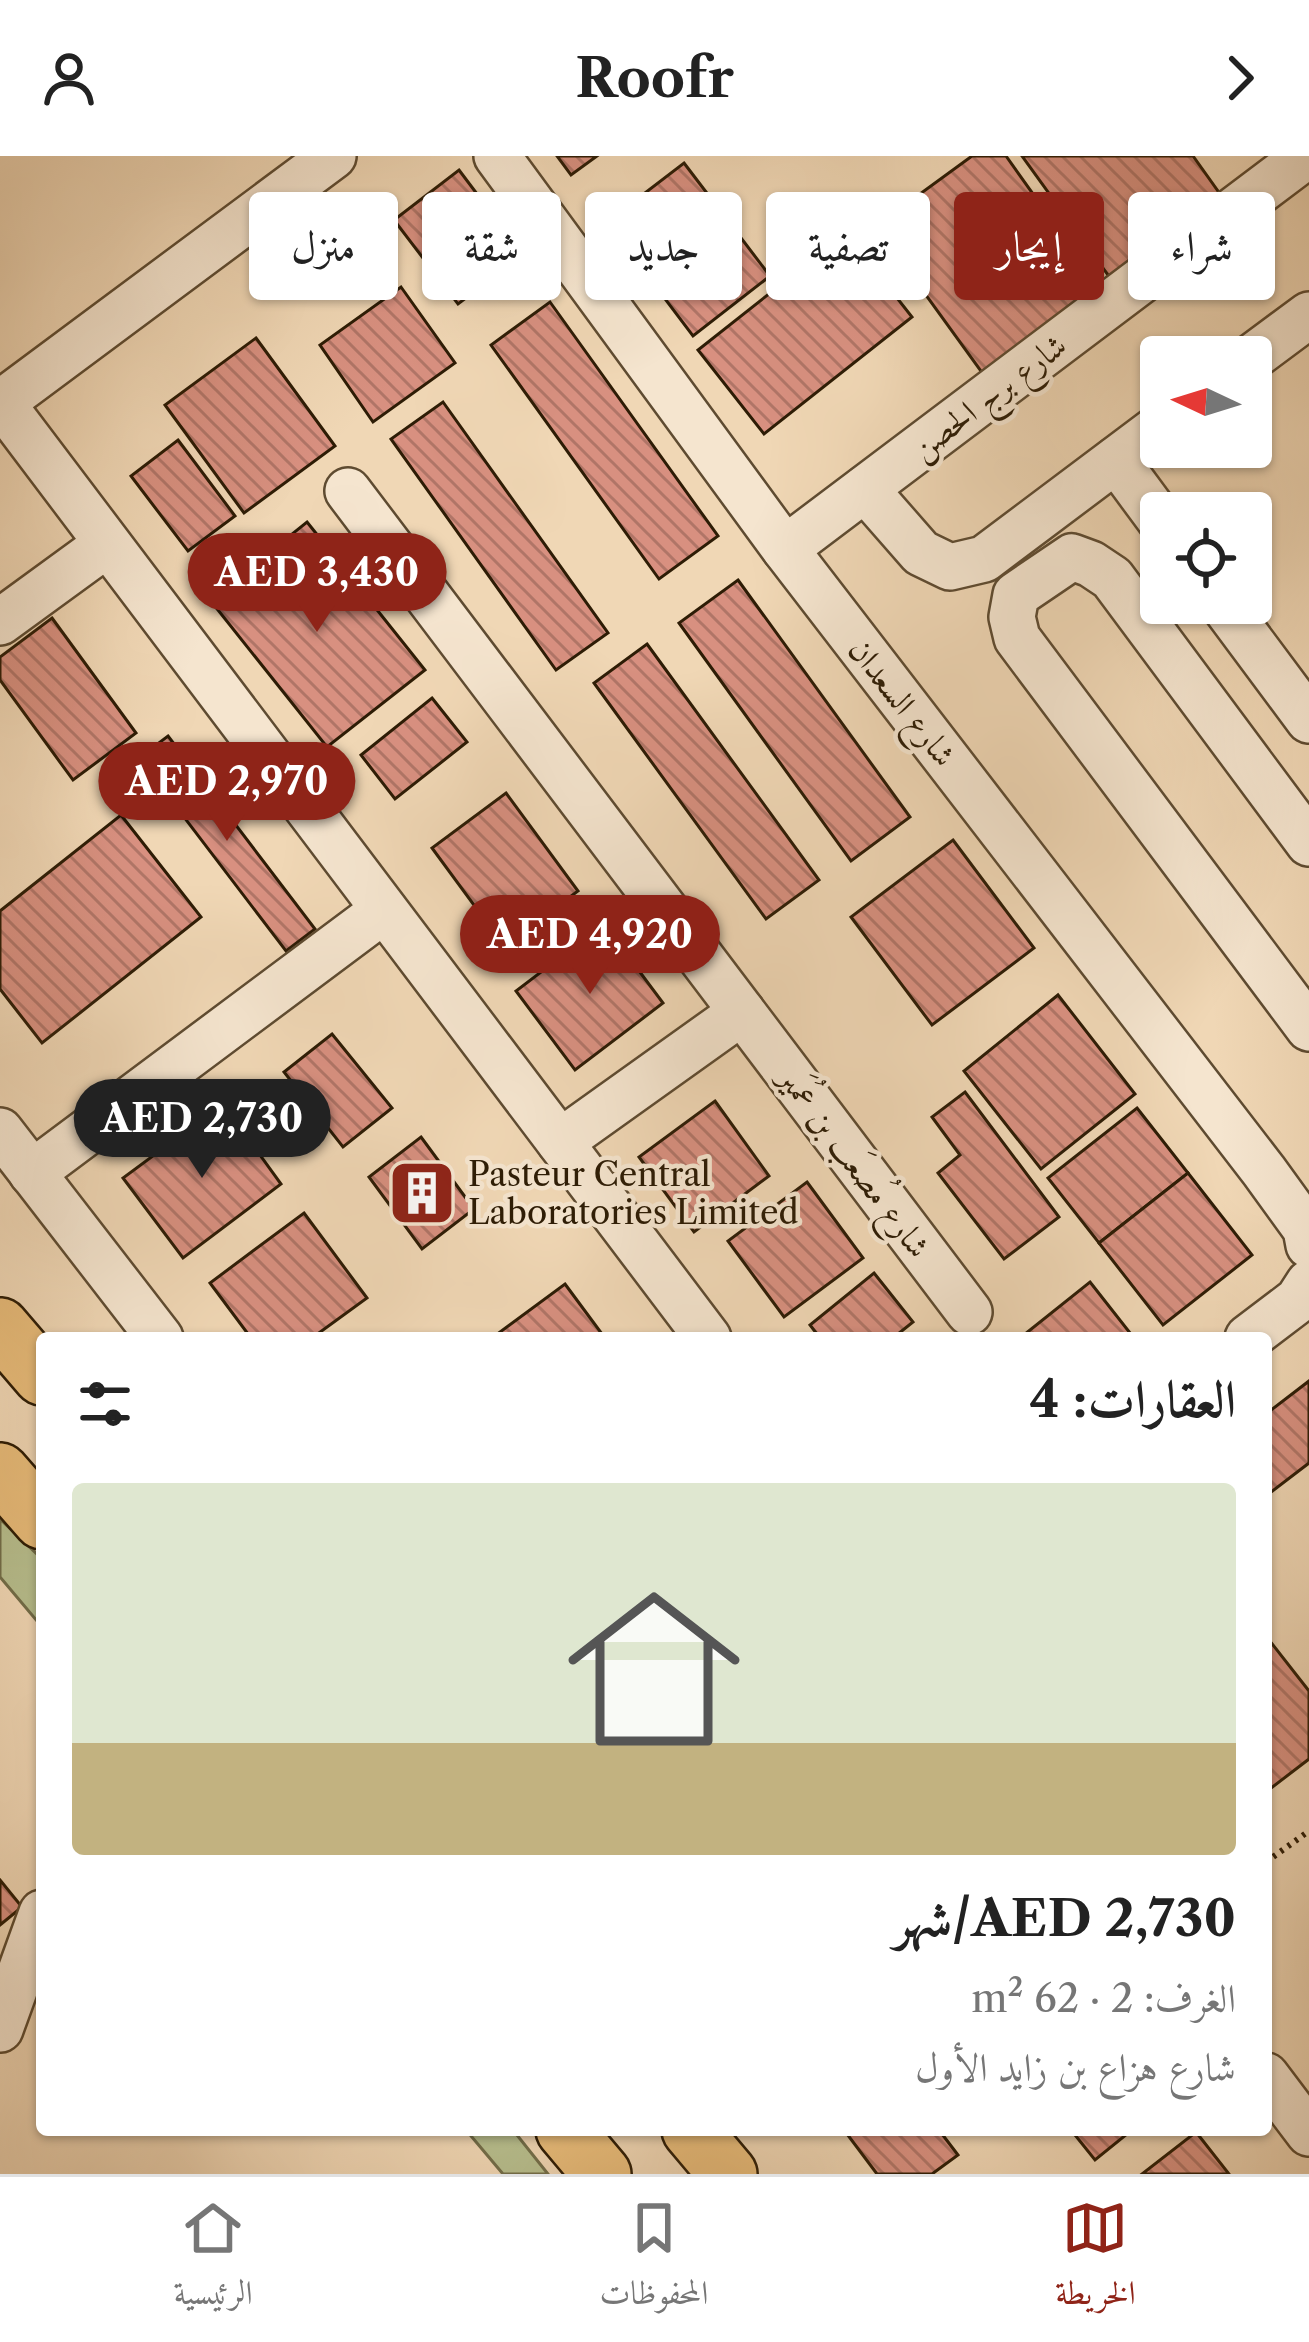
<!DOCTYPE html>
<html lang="ar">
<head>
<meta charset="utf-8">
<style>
  body { margin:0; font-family:"Libre Caslon Text",Amiri,serif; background:#f2f2f2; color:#222; direction:rtl; height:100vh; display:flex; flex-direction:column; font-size:45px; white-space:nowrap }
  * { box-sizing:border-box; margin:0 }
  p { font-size:39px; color:#767676 }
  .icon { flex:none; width:66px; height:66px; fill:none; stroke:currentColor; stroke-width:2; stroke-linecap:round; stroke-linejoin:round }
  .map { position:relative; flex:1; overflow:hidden; direction:ltr }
  .drawer { position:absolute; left:36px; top:1176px; width:1236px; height:804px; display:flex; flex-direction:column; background:#fff; border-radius:12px; box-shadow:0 3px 9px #0004; direction:rtl }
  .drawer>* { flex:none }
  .hud { position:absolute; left:36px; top:36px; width:1239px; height:108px; direction:rtl; display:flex; gap:24px }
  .needle { width:78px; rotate:274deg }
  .fabs { position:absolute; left:1140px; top:180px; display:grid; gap:24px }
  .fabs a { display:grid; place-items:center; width:132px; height:132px; border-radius:12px; background:#fff; box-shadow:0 3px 9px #0004; font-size:60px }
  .price { position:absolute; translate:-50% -102px; padding:0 27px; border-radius:42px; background:#8f2418; color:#fff; font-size:39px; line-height:78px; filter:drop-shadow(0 3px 6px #0008) }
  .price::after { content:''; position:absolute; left:50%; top:72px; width:36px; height:27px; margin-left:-18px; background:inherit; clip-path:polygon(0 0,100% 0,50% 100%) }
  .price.on { background:#222; color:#fff }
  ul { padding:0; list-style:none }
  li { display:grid; align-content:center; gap:24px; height:636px; padding:0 36px }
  li span { display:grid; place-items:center; height:372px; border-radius:12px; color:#555 }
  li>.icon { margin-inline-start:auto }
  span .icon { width:216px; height:216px; fill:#fffc; stroke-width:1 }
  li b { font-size:51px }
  h2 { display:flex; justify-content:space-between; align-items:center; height:144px; padding:0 36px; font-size:51px }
  .chip { padding:0 42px; border-radius:12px; background:#fff; box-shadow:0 3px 9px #0004; font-size:42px; line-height:108px }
  .chip.on { background:#8f2418; color:#fff }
  header { display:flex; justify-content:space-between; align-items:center; height:156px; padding:0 36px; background:#fff; font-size:54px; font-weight:800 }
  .dock { display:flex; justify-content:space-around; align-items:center; height:168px; border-top:3px solid #e0e0e0; background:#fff; font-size:33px; color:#767676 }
  .dock a { display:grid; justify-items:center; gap:6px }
  .dock .on { color:#8f2418 }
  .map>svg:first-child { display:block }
  .green { fill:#b7bf8f; stroke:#726e4a; stroke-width:3 }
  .building { fill:url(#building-back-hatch); stroke:#2d1c05; stroke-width:3 }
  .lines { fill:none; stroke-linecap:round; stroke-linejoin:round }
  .minor-casing { stroke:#5e4b31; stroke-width:50 }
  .major-casing { stroke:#2d1c05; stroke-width:62 }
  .path { stroke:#2d1c05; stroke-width:6; stroke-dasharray:3 6; stroke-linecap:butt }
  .minor { stroke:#f5e5cf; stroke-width:45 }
  .major { stroke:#e8bc7a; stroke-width:57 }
  .labels { text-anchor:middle; stroke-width:9; stroke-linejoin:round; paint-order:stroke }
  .street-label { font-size:33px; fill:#2d1c05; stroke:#f5e5cf }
  .poi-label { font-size:33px; fill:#2d1c05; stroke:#f5e5cf; text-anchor:start }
</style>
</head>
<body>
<header><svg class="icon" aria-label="forward" viewBox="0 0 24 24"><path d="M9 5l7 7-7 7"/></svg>Roofr<svg class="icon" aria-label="person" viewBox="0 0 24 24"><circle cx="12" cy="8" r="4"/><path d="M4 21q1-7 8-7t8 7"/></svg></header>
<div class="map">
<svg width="1309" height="2018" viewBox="0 0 1309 2018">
  <defs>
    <pattern id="building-back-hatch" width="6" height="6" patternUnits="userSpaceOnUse" patternTransform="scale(3)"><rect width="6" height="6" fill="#d89080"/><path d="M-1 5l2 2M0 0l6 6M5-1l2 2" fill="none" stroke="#b07567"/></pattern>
  </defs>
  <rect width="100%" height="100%" fill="#f0d7b5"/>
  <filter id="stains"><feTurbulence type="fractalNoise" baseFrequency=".00167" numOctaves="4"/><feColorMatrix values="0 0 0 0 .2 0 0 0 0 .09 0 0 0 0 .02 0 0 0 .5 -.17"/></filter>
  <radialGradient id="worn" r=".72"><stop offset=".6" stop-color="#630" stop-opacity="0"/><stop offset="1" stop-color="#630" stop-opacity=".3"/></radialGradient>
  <g class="green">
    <polygon points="0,1363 42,1403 42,1471 0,1421"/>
    <polygon points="466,1974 513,1974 548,2018 503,2018"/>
  </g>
  <g class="building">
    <polygon points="557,0 597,0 571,19"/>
    <polygon points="972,0 1006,0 1100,132 983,218 876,70"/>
    <polygon points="1022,0 1193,0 1225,45 1113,126"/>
    <polygon points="684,7 770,120 693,180 607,66"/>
    <polygon points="459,14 523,99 458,148 394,64"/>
    <polygon points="846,77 912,161 764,278 698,194"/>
    <polygon points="401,131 455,207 373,266 320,189"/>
    <polygon points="550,146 718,380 659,423 491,189"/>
    <polygon points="256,182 335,290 244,357 165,249"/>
    <polygon points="443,246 608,477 556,514 391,283"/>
    <polygon points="178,284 235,360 188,395 131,320"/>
    <polygon points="307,366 425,514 327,591 210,444"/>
    <polygon points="738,424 910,661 851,705 679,467"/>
    <polygon points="52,462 136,577 73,624 0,524 0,501"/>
    <polygon points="647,488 819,724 766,763 594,527"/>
    <polygon points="432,542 467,586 395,643 361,599"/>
    <polygon points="168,580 315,773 286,795 139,602"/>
    <polygon points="506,637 578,735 504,790 432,692"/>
    <polygon points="121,659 201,761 42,887 0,833 0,755"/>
    <polygon points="953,684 1034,792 932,869 851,761"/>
    <polygon points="604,768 663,847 575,914 516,835"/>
    <polygon points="1058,839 1135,938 1041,1013 964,915"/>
    <polygon points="332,878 392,952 343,991 284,916"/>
    <polygon points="965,936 1059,1061 1004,1103 938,1017 960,999 932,961"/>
    <polygon points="715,945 769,1020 694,1076 639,1001"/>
    <polygon points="223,948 281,1028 183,1102 123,1022"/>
    <polygon points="1137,952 1188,1017 1099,1087 1048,1022"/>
    <polygon points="421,981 474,1053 422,1093 369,1021"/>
    <polygon points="1188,1017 1252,1099 1163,1169 1099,1087"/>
    <polygon points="807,1026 863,1102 784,1161 728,1085"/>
    <polygon points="304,1057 367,1142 312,1182 251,1182 210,1127"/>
    <polygon points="874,1117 913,1166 893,1182 820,1182 810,1169"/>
    <polygon points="1090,1126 1134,1182 1020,1182"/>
    <polygon points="565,1128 605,1182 492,1182"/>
    <polygon points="1309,1225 1309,1307 1266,1340 1266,1258"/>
    <polygon points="1266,1480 1309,1535 1309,1603 1266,1636"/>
    <polygon points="0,1724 22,1751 0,1769"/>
    <polygon points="844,1974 939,1974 958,1999 932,2018 877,2018"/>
    <polygon points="1071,1974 1132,1974 1095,2004"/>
    <polygon points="1196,1976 1229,2018 1142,2018"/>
  </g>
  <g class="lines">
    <g class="minor-casing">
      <g id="minor">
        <polyline points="497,0 785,393 1264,1015 1306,1073 1309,1089"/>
        <polyline points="1251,202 1309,159"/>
        <polyline points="0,245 708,1182"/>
        <polyline points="1,247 333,0"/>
        <polyline points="1116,304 1161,365"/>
        <polyline points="865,333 921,397 950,411 984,403 1161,270"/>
        <polyline points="348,335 969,1156"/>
        <polyline points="785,393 1306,0"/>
        <polyline points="1222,447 1309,564"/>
        <polyline points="0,466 107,388"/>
        <polyline points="1309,687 1112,422 1091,408 1072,401 1016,439 1012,461 1017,482 1309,872"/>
        <polyline points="0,975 160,1182"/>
        <polyline points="560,986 742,856"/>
        <polyline points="32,1017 384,754"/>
        <polyline points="1248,1182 1298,1144 1309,1127"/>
        <polyline points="0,1873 42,1757"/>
        <polyline points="1266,1920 1309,1977"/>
      </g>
    </g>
    <g class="major-casing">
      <g id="major">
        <polyline points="0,1171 42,1220"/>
        <polyline points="0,1316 42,1364"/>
        <polyline points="565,1974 602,2018"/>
        <polyline points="691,1974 728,2018"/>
      </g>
    </g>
    <polyline class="path" points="1266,1706 1309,1675"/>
    <use href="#minor" class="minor"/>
    <use href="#major" class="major"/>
  </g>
  <defs>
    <g id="building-square" transform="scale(3.45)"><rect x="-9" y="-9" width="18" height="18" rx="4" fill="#8f2418" stroke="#f5e5cf"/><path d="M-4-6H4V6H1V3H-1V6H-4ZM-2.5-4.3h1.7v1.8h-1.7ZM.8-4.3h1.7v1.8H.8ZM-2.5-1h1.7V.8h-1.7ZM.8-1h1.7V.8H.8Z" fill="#fff"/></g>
  </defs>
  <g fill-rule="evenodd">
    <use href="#building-square" x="422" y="1037"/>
  </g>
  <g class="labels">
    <g class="street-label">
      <text transform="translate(988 240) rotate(-37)" y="12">شارع برج الحصن</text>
      <text transform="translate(903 546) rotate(52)" y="12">شارع السعدان</text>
      <text transform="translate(855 1006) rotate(53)" y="12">شارع مُصعَب بن عُمَير</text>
    </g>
    <g class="poi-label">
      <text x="468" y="1030">Pasteur Central<tspan x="468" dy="38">Laboratories Limited</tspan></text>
    </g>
  </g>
  <rect width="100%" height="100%" filter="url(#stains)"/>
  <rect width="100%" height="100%" fill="url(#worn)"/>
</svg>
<div class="fabs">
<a><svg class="needle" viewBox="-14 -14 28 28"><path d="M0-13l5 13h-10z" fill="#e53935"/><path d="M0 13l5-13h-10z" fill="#767676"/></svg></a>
<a><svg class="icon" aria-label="locate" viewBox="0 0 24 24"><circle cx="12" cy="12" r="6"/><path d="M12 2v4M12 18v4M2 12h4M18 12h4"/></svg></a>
</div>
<b class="price" style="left:317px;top:479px">AED 3,430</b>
<b class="price" style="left:227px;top:688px">AED 2,970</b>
<b class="price" style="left:590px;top:841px">AED 4,920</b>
<b class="price on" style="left:202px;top:1025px">AED 2,730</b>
<div class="hud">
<a class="chip">شراء</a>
<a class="chip on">إيجار</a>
<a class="chip">تصفية</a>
<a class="chip">جديد</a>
<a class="chip">شقة</a>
<a class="chip">منزل</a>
</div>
<section class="drawer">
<h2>العقارات: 4<svg class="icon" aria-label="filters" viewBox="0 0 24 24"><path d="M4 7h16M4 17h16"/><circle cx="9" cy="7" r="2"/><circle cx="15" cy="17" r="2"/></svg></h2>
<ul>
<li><span style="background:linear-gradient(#dfe7d0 70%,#c2b280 0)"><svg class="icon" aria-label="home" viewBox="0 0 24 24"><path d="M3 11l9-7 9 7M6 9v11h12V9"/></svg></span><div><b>AED 2,730/شهر</b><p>الغرف: 2 · 62 m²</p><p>شارع هزاع بن زايد الأول</p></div></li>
</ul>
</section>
</div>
<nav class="dock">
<a class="on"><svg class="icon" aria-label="map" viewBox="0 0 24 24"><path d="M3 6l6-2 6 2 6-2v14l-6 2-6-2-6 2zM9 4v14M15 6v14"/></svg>الخريطة</a>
<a><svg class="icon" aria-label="saved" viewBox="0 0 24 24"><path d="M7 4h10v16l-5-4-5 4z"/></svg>المحفوظات</a>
<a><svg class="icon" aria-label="home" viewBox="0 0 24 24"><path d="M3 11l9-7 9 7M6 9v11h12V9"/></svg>الرئيسية</a>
</nav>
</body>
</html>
